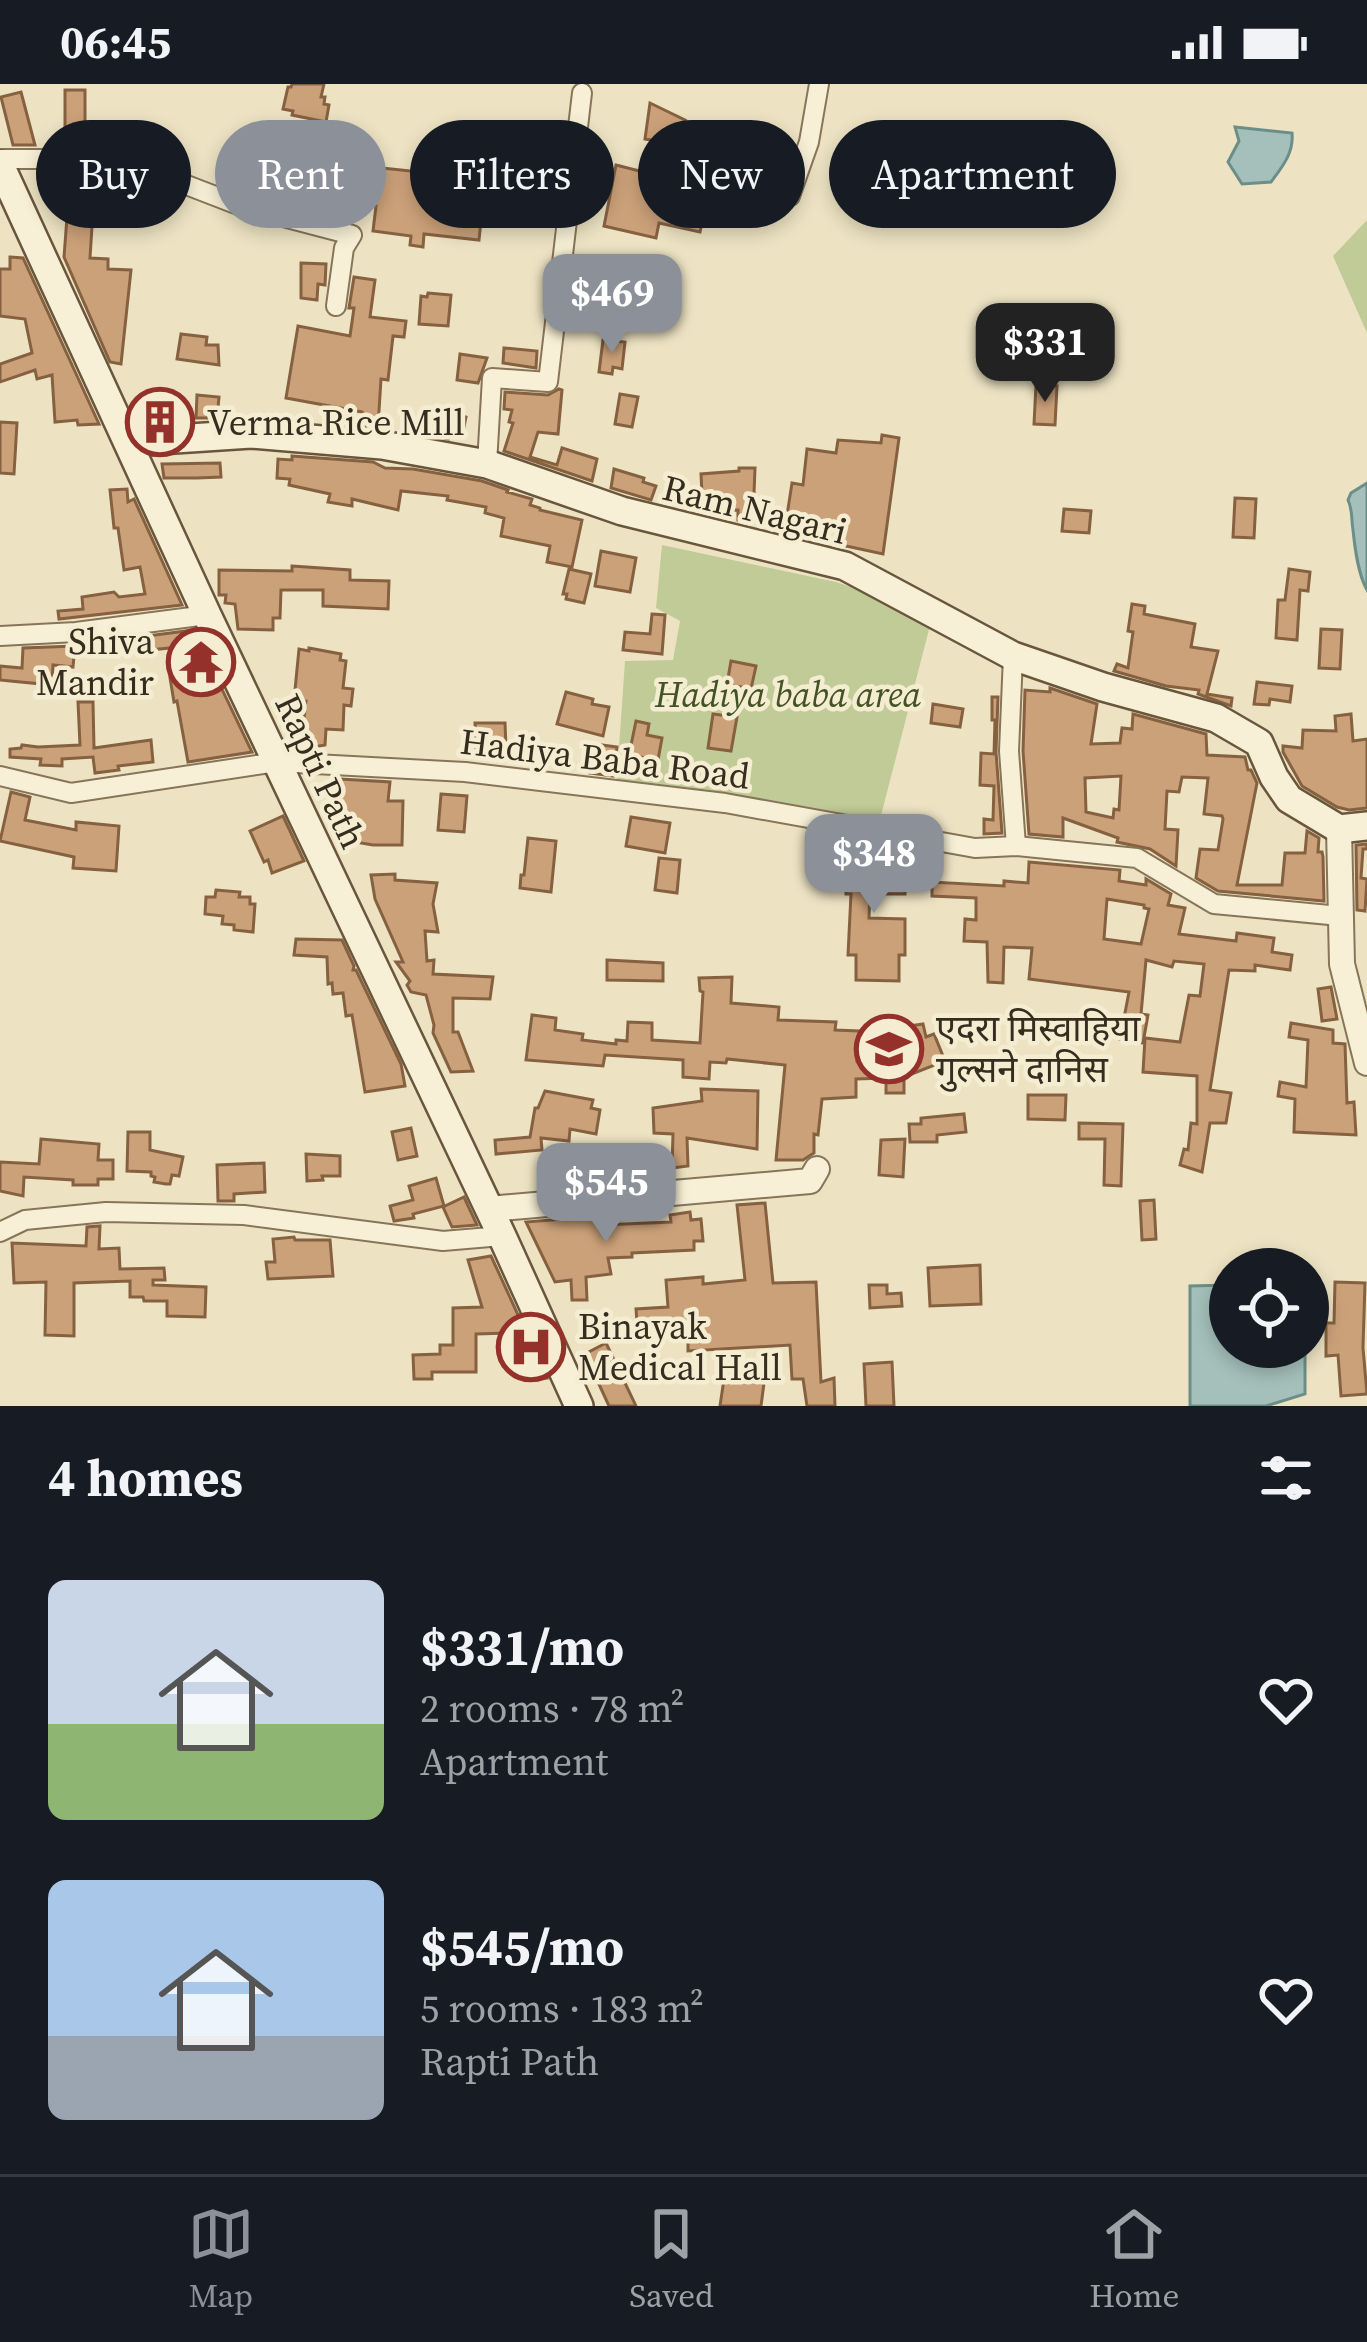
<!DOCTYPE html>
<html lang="en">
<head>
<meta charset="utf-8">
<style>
  body { margin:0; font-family:"Source Serif 4","Noto Sans Devanagari",serif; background:#242831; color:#f1f3f6; height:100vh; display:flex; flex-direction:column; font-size:45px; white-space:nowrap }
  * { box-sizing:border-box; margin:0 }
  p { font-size:39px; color:#9ea1a6 }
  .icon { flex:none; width:66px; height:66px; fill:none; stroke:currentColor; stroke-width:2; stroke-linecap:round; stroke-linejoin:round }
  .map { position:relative; height:1322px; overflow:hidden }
  .drawer { display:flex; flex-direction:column; background:#171b24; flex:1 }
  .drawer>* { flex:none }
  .top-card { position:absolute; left:36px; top:36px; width:1296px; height:108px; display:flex; gap:24px }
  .tools { position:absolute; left:1209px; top:1164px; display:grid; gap:24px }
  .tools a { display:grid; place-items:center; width:120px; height:120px; border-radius:50%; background:#171b24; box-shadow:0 6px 18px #0003; font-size:60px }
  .price { position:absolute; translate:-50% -102px; padding:0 27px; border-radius:24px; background:#8c9099; color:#fff; font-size:39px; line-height:78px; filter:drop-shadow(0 3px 6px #0008) }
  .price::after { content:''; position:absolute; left:50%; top:72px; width:36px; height:27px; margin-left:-18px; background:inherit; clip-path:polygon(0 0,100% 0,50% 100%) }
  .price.active { background:#222; color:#fff }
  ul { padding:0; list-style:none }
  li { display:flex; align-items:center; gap:36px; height:300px; padding:0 48px }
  li span { display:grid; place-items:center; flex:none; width:336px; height:240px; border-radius:18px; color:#555 }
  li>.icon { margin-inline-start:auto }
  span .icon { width:144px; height:144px; fill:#fffc; stroke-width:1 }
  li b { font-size:51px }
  h2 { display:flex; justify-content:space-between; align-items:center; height:144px; padding:0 48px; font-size:51px }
  .pill { padding:0 42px; border-radius:54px; background:#171b24; box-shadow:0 6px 18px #0003; font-size:42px; line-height:108px }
  .pill.active { background:#8c9099; color:#fff }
  .status { display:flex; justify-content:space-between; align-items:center; height:84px; padding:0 60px; background:#171b24; direction:ltr }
  .status svg { height:33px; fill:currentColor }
  .menu { display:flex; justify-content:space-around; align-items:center; height:168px; border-top:3px solid #363941; background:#171b24; font-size:33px; color:#9ea1a6 }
  .menu a { display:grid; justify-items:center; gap:6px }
  .menu .active { color:#8c9099 }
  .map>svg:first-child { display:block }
  .green { fill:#c1cb97 }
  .water { fill:#a5c0ba; stroke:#6c8e88; stroke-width:3 }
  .building { fill:#cba179; stroke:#866140; stroke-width:3; fill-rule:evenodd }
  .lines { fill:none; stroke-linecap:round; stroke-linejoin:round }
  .minor-casing { stroke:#87755a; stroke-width:22 }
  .tertiary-casing { stroke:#87755a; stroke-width:28 }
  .secondary-casing { stroke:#69563d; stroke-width:32 }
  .minor { stroke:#f8f0d6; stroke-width:18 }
  .tertiary { stroke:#f8f0d6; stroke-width:24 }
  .secondary { stroke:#f8f0d6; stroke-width:27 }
  .labels { text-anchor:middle; stroke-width:9; stroke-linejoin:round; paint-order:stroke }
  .poi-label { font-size:36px; fill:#372c1e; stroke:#f5edd2; text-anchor:start }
  .street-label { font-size:36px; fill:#372c1e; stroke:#f5edd2 }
  .park-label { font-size:36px; font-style:italic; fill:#445325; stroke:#f5edd2 }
</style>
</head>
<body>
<div class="status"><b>06:45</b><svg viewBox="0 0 49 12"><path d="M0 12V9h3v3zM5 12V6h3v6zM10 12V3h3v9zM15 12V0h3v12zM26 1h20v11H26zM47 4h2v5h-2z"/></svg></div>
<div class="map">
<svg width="1367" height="1322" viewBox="0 0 1367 1322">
  <rect width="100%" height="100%" fill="#ede3c3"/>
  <g class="green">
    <polygon points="1367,136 1367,249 1333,172"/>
    <polygon points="662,461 836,498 933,530 877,747 616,706 625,577 673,576 680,537 656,524"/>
  </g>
  <g class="water">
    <path d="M1235,43L1292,49C1294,69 1282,83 1271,98L1242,100L1228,78L1239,57Z"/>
    <path d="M1367,399V506C1358,490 1355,465 1353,446C1351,434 1353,427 1348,416L1351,409Z"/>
    <polygon points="1230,1201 1230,1263 1305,1263 1305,1310 1266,1322 1190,1322 1190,1202"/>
  </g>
  <g class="building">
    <polygon points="292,0 324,0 321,13 325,13 324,20 329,21 326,38 292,31 293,27 283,25 288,3 291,3"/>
    <rect x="65" y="6" width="20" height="47"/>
    <polygon points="21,8 35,61 13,61 1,13"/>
    <polygon points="650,19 685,36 667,59 645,55"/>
    <polygon points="616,81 671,95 666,116 705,125 700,148 659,139 656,154 604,142"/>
    <polygon points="382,84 430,89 430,93 485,98 479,156 424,150 423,163 410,161 411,152 373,147 376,122 366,121 367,106 379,107"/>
    <polygon points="50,102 79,102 79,112 94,111 90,174 108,175 108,185 131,186 121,280 110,278 64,173 68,120 51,120"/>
    <polygon points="10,173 23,174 99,340 78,341 77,336 55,338 52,291 37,295 35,286 0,298 0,280 32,269 25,235 0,232 0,185 10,185"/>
    <polygon points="301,179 326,180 325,201 318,200 317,216 301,214"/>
    <polygon points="354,193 375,196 370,233 406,237 404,253 393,252 388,296 381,295 378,343 363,341 364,330 362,328 286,314 298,242 350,252 354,224 349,224"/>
    <polygon points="428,209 451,211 448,242 419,240 421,212 427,213"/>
    <polygon points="585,219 614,221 613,241 584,239"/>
    <polygon points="181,250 207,253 206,261 218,261 219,281 177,275"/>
    <polygon points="603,256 625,258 622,285 613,283 612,290 599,288"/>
    <polygon points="504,264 537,267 536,284 503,279"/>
    <polygon points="460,270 487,274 478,299 457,296"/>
    <polygon points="1036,301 1057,302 1055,341 1034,340"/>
    <polygon points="559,305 562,306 558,350 538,348 530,373 557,381 562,364 597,375 592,397 504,367 513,339 509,338 512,326 504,325 505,308 548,311"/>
    <polygon points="620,310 638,313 632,343 615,340"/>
    <polygon points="197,311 219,313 217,334 196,334"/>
    <polygon points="163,314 163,328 173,328 173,337 147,339 147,329 143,329 142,315"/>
    <polygon points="449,328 466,333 462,352 448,349 448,355 417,349 419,337 446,341"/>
    <polygon points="0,338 17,339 14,390 0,389"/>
    <polygon points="882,351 899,354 883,470 837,460 840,440 786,438 792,399 803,401 807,365 836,369 838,356 881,359"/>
    <polygon points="292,372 373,378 385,384 413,385 482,397 508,406 507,408 532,415 530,421 540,424 540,426 582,436 572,483 547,478 550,462 501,452 504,434 485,429 486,423 447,416 448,412 401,407 398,426 352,415 352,422 328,418 330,410 289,401 290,395 277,394 278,375 292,376"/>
    <polygon points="220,379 221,393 197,394 164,394 162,380"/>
    <polygon points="739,384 755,384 753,436 738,436 738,426 717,427 716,409 702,410 701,390 739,387"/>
    <polygon points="614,385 644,394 643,398 656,402 651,416 611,404"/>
    <polygon points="127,405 128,418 134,415 182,521 59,535 58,527 83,525 82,513 114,508 119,513 145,510 140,483 124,486 118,444 114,444 110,406"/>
    <polygon points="1235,414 1256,415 1254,454 1233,453"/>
    <polygon points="1064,425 1091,427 1089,449 1062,447"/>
    <polygon points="601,467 636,474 630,508 595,502"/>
    <polygon points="292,482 350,486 350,496 389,497 388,525 323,522 323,506 281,506 280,534 273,534 273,546 238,545 235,520 225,519 226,511 219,511 219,486 292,487"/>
    <polygon points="569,485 591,490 584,519 566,515 567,510 563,510"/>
    <polygon points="1289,485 1310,488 1308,507 1300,506 1297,556 1276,554 1278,516 1285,516"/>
    <polygon points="1132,520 1145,522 1144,530 1195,540 1191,563 1218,567 1207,610 1232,614 1231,622 1198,610 1199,606 1166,602 1114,587 1117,580 1128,584 1133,548 1128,547"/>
    <polygon points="652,530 665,531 662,570 623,566 625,548 650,550"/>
    <polygon points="1321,545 1342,546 1340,585 1319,584"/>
    <polygon points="194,546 205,570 212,602 220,601 252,668 188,678 177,617 174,618 170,594 175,593 170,564 149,566 147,552"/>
    <polygon points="75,562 73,583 53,581 52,601 0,596 0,582 22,584 23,564"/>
    <polygon points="309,564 341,570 340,576 346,577 343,604 353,605 351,622 344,621 343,646 326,645 325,661 308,664 309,655 302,651 306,617 294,616 299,565 309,567"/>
    <polygon points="731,577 756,582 751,605 727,600"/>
    <polygon points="1257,598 1292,602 1290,618 1270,615 1269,621 1254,620"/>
    <path d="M1050,604L1097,620L1091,660L1120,659L1122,644L1132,645L1133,630L1206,650L1207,671L1245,673L1248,686H1251L1257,699L1237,801H1282L1285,769H1305L1307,747L1319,754L1318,768H1322L1323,773L1324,817L1218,807L1196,794L1200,765L1218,766L1223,735L1222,732L1204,730L1208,694L1182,693L1179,708L1167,707L1165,745L1178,746L1176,782L1150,765L1117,758L1118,754L1063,734V753L1029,750L1023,667L1025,606L1050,608ZM1121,692L1119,726L1114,725L1113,734L1086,728L1085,694Z"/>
    <polygon points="566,608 593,615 592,620 609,623 603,652 557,640"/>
    <polygon points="992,613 998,613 996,668 1002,749 984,750 984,735 993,736 994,702 980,701 981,669 994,670 995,636 992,636"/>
    <polygon points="78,618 93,618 94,664 151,656 153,678 118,682 119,686 95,689 93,673 62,675 62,682 40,681 41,675 10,673 10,665 21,664 22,661 38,663 80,661"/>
    <polygon points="933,620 963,625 960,643 931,639"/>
    <polygon points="713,630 737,633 731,667 708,664"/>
    <polygon points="1351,630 1353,657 1367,655 1367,724 1349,726 1337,723 1302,702 1283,668 1283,662 1302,664 1303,646 1336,647 1335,632"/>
    <polygon points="636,637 649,640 647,651 662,654 658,676 629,671"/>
    <polygon points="475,639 505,639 506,663 476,664"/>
    <polygon points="595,660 617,663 613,692 590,689"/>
    <polygon points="340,695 390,698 388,717 403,717 402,761 373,761 349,757 344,746 334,745"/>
    <polygon points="11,708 30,713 25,736 76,746 76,738 119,742 116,787 73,784 74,773 0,757"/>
    <polygon points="441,710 467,712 464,748 438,746"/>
    <polygon points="283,732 304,777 272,789 268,776 264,778 250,747"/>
    <polygon points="631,733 670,739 665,769 626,762"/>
    <polygon points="528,754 556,757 551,808 520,804 521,791 524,791"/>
    <polygon points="849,760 868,762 867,775 900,777 900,784 905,784 905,810 870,810 869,834 905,835 905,871 899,871 899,897 856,896 856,871 848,871 851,810 846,810 846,797"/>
    <polygon points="1367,760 1367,765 1363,765 1361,794 1367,795 1365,827 1357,826 1356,761"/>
    <polygon points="659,774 680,776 677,809 655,806"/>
    <path d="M1029,778L1120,786L1119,797L1146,801V795L1171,810L1168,821L1185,824L1179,850L1236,857L1237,849L1274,854L1272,868L1292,871L1290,886L1255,881V887L1229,886L1210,1006L1231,1009L1226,1039H1210L1202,1088L1180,1081L1184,1065L1188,1066L1191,1039L1197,1040V992L1143,988L1145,954L1180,958L1189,911L1200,912L1204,880L1174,877L1172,883L1146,876L1141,930L1148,931L1143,959L1120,955L1129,908L1029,895L1032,864L1004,863L1003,899L988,898L987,858L964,857L965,835L976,836V814L932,812V798L1004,802V797L1028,799ZM1107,815L1144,821V824L1149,825L1141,860L1104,855Z"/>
    <polygon points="395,790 395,796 437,799 433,820 438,848 425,847 427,877 434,876 433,890 493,893 490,915 453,914 453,948 458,948 473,987 451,988 433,949 434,941 426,911 411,908 407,901 410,897 396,878 403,878 375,815 371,791"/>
    <polygon points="216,806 240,808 239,813 250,813 250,820 255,820 253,848 234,846 234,841 222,840 223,832 205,830 206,813 215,813"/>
    <polygon points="296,855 342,856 354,882 353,886 356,886 401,980 405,1002 365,1008 352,931 346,932 343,909 333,910 332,899 328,900 327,873 294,871"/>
    <polygon points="607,876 663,879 663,897 607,896"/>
    <polygon points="732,893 731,919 779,923 778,936 836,938 835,946 859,947 857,977 904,976 896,944 923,940 926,953 934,950 945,977 904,993 904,1009 886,1009 886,994 856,995 856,1013 822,1015 818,1051 814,1050 814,1069 803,1076 776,1076 785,981 727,975 726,979 710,978 709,995 683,993 683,976 605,971 603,982 526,976 532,931 556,934 555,946 583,950 582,956 616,960 616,956 627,957 628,938 652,939 652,956 700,959 703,908 700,907 699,894"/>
    <polygon points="1331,903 1337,935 1322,937 1318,905"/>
    <polygon points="1291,939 1333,946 1333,959 1345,960 1347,1019 1354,1018 1356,1051 1294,1048 1295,1015 1278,1012 1280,998 1306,1003 1308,956 1289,953"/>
    <polygon points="701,1005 758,1007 757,1065 687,1054 688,1082 672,1084 673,1050 654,1049 653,1024 702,1017"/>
    <polygon points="545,1007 593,1016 591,1024 600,1026 596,1050 570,1045 569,1057 541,1054 542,1066 496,1070 495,1056 530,1053 535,1024 538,1024"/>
    <polygon points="1028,1011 1066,1011 1065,1036 1028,1035"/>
    <polygon points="964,1030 966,1048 937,1051 937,1058 910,1058 909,1040 921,1040 921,1034"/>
    <polygon points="1079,1039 1123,1040 1121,1102 1104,1101 1105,1055 1079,1055"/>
    <polygon points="411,1044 417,1072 398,1076 392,1048"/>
    <polygon points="128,1048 150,1048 150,1066 183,1073 179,1092 172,1091 170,1100 166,1100 154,1098 155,1093 151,1092 151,1088 127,1087"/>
    <polygon points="41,1055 99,1060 98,1076 113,1076 113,1095 98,1095 98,1101 73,1101 73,1096 24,1093 23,1112 0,1107 0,1078 39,1080"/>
    <polygon points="905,1055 903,1093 879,1091 881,1056"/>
    <polygon points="306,1070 340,1072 340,1092 322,1092 323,1096 307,1097"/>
    <polygon points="264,1079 265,1108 234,1110 234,1117 218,1117 217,1081"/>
    <polygon points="436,1094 444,1122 413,1130 414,1134 394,1137 390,1122 413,1116 409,1102"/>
    <polygon points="464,1113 477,1141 452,1143 443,1123"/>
    <polygon points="1154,1116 1156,1155 1142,1156 1140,1117"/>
    <polygon points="765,1119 773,1199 816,1198 821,1298 834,1294 835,1322 807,1322 803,1295 792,1295 790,1261 688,1267 688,1252 685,1252 685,1249 671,1250 670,1236 637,1238 636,1225 668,1223 666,1196 703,1193 703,1200 745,1196 737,1121"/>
    <polygon points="690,1128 691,1136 701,1135 703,1157 694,1157 694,1166 632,1169 632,1173 608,1174 611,1190 586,1193 587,1216 572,1216 571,1196 555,1198 526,1138 600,1132 602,1141 671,1138 670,1131"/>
    <polygon points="100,1142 99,1165 119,1164 120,1185 164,1184 165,1196 153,1196 153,1201 206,1203 205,1233 167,1232 167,1217 144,1217 143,1213 130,1213 130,1197 74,1199 74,1252 45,1251 46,1198 14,1199 12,1159 86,1162 87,1143"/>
    <polygon points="294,1153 295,1156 330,1156 333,1192 268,1195 266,1178 275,1178 273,1155"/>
    <polygon points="491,1172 547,1294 531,1296 512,1249 476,1250 476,1288 432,1288 432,1295 414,1295 413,1271 440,1270 440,1261 453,1261 453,1224 482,1223 468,1176"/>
    <polygon points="980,1181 981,1220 930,1222 928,1184"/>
    <polygon points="1335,1198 1365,1199 1363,1264 1367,1310 1341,1312 1338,1271 1326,1272 1326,1239 1334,1239"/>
    <polygon points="869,1201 887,1201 887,1210 901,1209 902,1222 870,1224"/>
    <polygon points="606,1259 636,1322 609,1322 585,1270"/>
    <polygon points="892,1278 894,1322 866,1322 864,1280"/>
    <polygon points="724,1295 764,1299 761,1322 720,1322"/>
  </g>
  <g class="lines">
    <g class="minor-casing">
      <g id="minor">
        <polyline points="0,75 119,75 241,122 352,151 344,164 336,222"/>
        <polyline points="790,112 809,58 819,0"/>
        <polyline points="487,380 492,294 548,298 582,9"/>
        <polyline points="0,552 76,548 207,531"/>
        <polyline points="1013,572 1009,667 1016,762"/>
        <polyline points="0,692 71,709 277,678 465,688 725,719 975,764 1016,762 1137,774 1214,820 1340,832"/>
        <polyline points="0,1148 25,1136 106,1128 244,1131 443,1157 502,1152"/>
      </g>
    </g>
    <g class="tertiary-casing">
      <g id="tertiary">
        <polyline points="1339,745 1342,880 1367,979"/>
        <polyline points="489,1125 810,1097 817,1085"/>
      </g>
    </g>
    <g class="secondary-casing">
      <g id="secondary">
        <polyline points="0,81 207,531 502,1152 579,1322"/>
        <polyline points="129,358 251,350 382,361 487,380 622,427 845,482 1013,572 1103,603 1216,634 1259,659 1274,693 1289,715 1339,745 1367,742"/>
      </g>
    </g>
    <use href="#minor" class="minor"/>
    <use href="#tertiary" class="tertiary"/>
    <use href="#secondary" class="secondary"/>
  </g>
  <defs>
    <g id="building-ring" transform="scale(3.45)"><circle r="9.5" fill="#f5edd2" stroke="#95312b" stroke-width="1.5"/><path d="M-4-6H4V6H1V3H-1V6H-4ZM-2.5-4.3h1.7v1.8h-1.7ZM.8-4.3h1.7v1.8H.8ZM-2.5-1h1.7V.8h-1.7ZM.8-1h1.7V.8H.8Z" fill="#95312b"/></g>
    <g id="temple-ring" transform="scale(3.45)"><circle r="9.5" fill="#f5edd2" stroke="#95312b" stroke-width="1.5"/><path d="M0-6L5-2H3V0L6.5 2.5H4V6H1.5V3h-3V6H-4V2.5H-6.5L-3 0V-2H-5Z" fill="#95312b"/></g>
    <g id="school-ring" transform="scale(3.45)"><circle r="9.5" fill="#f5edd2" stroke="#95312b" stroke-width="1.5"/><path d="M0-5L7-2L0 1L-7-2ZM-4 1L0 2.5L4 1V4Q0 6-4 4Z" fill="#95312b"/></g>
    <g id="hospital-ring" transform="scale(3.45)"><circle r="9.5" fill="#f5edd2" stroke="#95312b" stroke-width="1.5"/><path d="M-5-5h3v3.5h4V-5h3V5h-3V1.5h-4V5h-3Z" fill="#95312b"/></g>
  </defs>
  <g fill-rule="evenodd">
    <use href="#building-ring" x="160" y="338"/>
    <use href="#temple-ring" x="201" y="578"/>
    <use href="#school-ring" x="889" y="965"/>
    <use href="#hospital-ring" x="531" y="1263"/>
  </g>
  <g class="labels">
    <g class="poi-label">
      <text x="207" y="351">Verma Rice Mill</text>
      <text x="154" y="570" text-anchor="end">Shiva<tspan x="154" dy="41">Mandir</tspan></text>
      <text x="936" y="957">एदरा मिस्वाहिया<tspan x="936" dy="41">गुल्सने दानिस</tspan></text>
      <text x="578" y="1255">Binayak<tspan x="578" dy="41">Medical Hall</tspan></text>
    </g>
    <g class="street-label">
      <text transform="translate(755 425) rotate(14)" y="13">Ram Nagari</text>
      <text transform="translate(605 674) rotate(7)" y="13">Hadiya Baba Road</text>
      <text transform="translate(321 687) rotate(65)" y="13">Rapti Path</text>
    </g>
    <g class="park-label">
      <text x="788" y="623">Hadiya baba area</text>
    </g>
  </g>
</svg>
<div class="tools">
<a><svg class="icon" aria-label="locate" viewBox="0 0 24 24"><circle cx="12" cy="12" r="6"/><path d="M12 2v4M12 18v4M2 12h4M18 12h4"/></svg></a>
</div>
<b class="price" style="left:612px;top:272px">$469</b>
<b class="price active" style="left:1045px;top:321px">$331</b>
<b class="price" style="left:874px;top:832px">$348</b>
<b class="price" style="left:606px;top:1161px">$545</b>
<div class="top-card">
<a class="pill">Buy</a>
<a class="pill active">Rent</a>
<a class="pill">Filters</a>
<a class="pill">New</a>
<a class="pill">Apartment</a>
</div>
</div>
<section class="drawer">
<h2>4 homes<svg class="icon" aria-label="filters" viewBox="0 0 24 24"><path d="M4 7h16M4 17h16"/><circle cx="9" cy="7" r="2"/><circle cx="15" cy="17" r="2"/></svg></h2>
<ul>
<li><span style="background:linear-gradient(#c9d6e8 60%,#8fb573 0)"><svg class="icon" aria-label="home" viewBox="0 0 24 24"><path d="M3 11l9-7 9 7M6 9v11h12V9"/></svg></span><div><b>$331/mo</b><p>2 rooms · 78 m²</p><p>Apartment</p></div><svg class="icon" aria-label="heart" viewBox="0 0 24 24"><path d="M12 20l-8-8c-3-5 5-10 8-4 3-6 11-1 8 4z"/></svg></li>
<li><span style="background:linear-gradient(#a9c7e8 65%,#9aa5b1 0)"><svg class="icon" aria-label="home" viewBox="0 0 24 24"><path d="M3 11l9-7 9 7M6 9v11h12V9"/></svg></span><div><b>$545/mo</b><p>5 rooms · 183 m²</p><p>Rapti Path</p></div><svg class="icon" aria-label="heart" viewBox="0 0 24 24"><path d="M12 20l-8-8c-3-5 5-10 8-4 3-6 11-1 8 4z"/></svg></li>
</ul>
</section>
<nav class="menu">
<a class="active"><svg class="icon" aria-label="map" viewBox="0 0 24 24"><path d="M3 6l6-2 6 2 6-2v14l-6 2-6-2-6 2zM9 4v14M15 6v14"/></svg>Map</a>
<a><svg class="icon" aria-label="saved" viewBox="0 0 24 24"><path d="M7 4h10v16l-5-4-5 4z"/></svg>Saved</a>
<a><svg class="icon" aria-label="home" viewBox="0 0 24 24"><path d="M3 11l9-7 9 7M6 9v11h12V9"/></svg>Home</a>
</nav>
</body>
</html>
